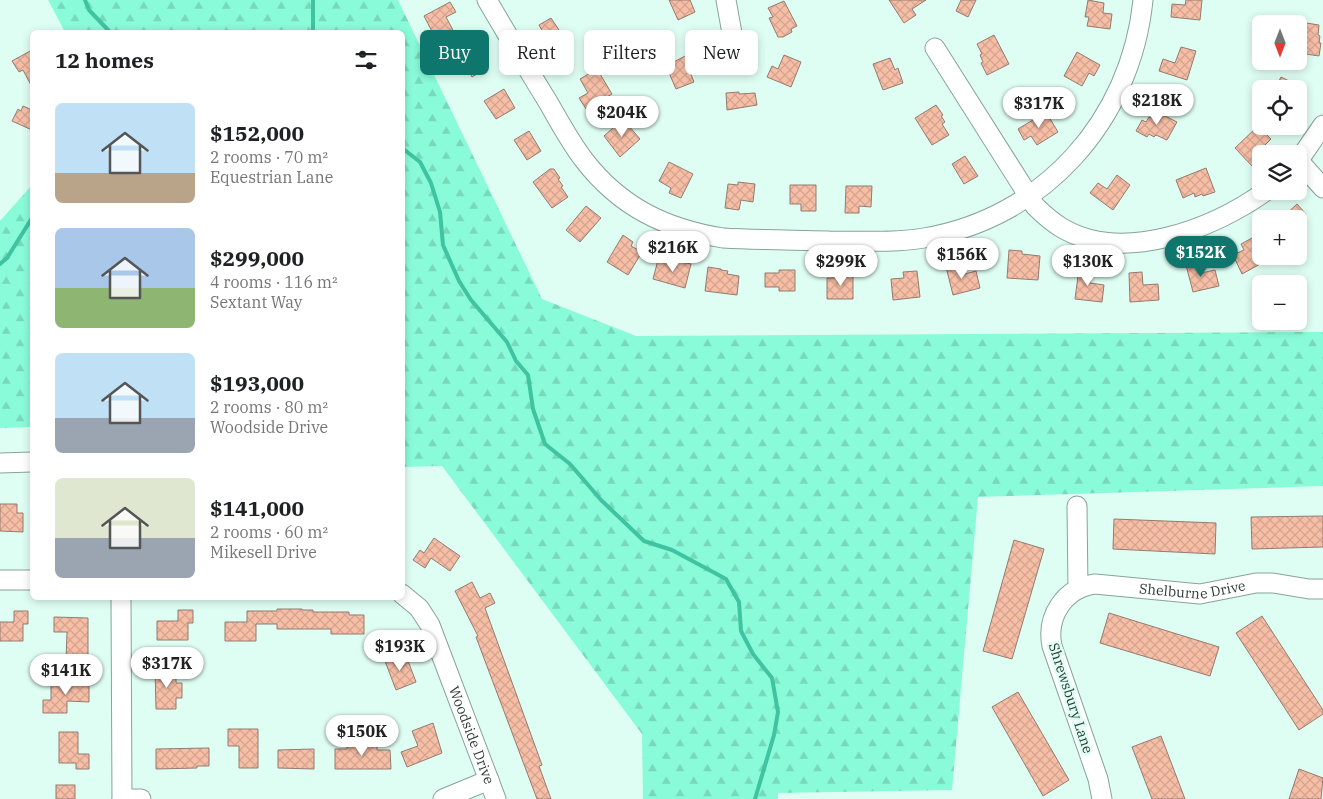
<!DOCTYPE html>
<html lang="en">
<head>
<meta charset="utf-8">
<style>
  body { margin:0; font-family:"IBM Plex Serif",serif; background:#f6f6f6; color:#202124; height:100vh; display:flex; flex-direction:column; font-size:19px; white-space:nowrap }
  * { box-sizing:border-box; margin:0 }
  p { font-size:16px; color:#757577 }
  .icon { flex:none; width:28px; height:28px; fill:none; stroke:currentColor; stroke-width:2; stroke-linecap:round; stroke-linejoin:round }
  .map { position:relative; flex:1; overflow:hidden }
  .sheet { position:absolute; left:30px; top:30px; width:375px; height:570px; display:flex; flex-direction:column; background:#fff; border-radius:8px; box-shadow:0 2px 8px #0003 }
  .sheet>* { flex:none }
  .top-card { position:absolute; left:420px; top:30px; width:475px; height:45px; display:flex; gap:10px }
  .needle { width:32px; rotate:180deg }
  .controls { position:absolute; left:1252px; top:15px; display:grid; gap:10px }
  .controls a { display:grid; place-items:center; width:55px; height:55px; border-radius:8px; background:#fff; box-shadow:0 2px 8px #0003; font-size:25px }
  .price { position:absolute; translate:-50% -42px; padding:0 11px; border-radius:18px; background:#fff; color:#222; font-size:16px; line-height:32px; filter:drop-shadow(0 1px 2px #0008) }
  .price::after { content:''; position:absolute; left:50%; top:30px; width:15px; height:11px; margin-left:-8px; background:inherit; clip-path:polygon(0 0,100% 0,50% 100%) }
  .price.selected { background:#0f766e; color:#fff }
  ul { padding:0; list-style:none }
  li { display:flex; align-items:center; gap:15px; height:125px; padding:0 25px }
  li span { display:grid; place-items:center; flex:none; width:140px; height:100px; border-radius:8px; color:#555 }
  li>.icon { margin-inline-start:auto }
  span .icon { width:60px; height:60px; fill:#fffc; stroke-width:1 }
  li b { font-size:21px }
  h2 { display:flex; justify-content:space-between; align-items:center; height:60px; padding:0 25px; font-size:21px }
  .tag { padding:0 18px; border-radius:8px; background:#fff; box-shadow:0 2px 8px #0003; font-size:18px; line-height:45px }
  .tag.selected { background:#0f766e; color:#fff }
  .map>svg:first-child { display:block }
  .forest { fill:url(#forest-firs) }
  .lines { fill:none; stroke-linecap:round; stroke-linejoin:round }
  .stream { stroke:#3fc3a1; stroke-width:4 }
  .building { fill:url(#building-cross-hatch); stroke:#947b71 }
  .minor-casing { stroke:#87a39a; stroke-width:21 }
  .minor { stroke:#fff; stroke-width:19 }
  .labels { text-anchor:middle; stroke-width:5; stroke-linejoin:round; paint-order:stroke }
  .street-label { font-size:14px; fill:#2e3a36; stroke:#dffef3 }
</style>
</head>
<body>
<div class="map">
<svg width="1323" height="799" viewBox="0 0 1323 799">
  <defs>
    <pattern id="forest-firs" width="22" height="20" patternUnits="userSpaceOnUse" patternTransform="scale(1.25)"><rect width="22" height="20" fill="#8afbd9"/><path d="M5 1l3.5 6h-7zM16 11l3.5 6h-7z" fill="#77d8bb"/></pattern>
    <pattern id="building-cross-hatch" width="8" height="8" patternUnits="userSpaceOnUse" patternTransform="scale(1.25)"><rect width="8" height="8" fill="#f7bea6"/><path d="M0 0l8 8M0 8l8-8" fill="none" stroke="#d4a490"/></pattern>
  </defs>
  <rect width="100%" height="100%" fill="#dffef3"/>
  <g class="forest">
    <polygon points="48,0 398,0 542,299 636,336 1323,332 1323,486 978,497 952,790 778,793 778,799 643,799 642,734 442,466 403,467 402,32 65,32"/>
    <polygon points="32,185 32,427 0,428 0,221"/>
  </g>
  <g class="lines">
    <g class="stream">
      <polyline points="85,0 89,10 110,32"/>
      <polyline points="313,0 313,32"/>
      <polyline points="402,148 420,162 431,183 440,212 443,245 459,281 471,300 507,342 516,361 528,375 533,409 545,444 570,464 601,500 644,541 672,550 726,579 739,602 741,631 753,654 772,678 778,712 774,735 755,799"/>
      <polyline points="0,264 7,258 32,218"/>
    </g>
  </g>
  <g class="building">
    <polygon points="669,0 690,0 695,12 678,20"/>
    <polygon points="889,0 926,0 912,9 916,15 904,23"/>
    <polygon points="961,0 976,0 968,17 956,11"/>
    <polygon points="1088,0 1104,3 1103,13 1112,14 1110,29 1087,26 1089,17 1085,17"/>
    <polygon points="1186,0 1202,0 1200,20 1171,17 1172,4 1185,5"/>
    <polygon points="784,1 797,26 791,29 792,32 783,37 778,37 769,18 773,17 768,8"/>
    <polygon points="450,2 456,12 446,17 454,32 437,41 424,16"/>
    <polygon points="551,18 569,45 553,55 545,41 547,40 539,25"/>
    <polygon points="1300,22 1319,25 1318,35 1320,36 1319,43 1321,43 1319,56 1299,53"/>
    <polygon points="994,35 1009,64 987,75 981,63 983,62 980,55 982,54 977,44"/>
    <polygon points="477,39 483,48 481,50 485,57 482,59 487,68 472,77 456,51"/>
    <polygon points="1181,47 1196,51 1187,80 1159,71 1163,59 1175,63"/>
    <polygon points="32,50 32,87 23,70 19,72 12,61"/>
    <polygon points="1077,52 1100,65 1094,76 1089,73 1082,86 1064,76"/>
    <polygon points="691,53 698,69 690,72 694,82 676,89 666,66"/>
    <polygon points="784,55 801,62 791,87 767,77 772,66 778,69"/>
    <polygon points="890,58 895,70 898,68 903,83 883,90 873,64"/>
    <polygon points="597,69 612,94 586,109 579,98 588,93 580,79"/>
    <polygon points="1281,77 1305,89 1275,89"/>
    <polygon points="504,89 515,108 496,119 484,101"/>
    <polygon points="739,92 739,94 755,93 757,105 727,110 726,93"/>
    <polygon points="936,105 943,115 941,116 945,122 942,124 949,135 932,145 915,118"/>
    <polygon points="23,106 32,110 32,130 12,121 18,109 21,111"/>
    <polygon points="1155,111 1177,122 1167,140 1156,135 1154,137 1149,134 1147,137 1136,131 1142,120 1146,122 1149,117 1151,118"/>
    <polygon points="1046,112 1058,132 1037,145 1031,136 1024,140 1018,129"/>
    <polygon points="623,119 640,139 620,157 604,136"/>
    <polygon points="1258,126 1271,139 1263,147 1266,150 1261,154 1261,157 1252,166 1235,148"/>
    <polygon points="529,131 541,151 527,160 514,140"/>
    <polygon points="965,156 978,176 964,184 952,164"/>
    <polygon points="669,162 693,174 681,198 669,193 671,188 659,181"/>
    <polygon points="1206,168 1215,192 1203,196 1202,194 1195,197 1194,193 1183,198 1176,180"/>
    <polygon points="550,169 554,169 560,178 558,179 563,186 561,187 568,197 552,208 533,182"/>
    <polygon points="1117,175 1130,185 1113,210 1090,193 1098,183 1107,189"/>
    <polygon points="738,182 755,184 753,202 741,200 739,210 725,208 728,184 738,185"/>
    <polygon points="790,185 816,185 816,211 801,211 801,204 790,204"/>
    <polygon points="846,186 872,186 871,207 859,206 859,213 845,213"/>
    <polygon points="1297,204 1306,214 1300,219 1281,219"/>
    <polygon points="586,206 601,218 580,242 566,230"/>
    <polygon points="623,235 633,242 631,246 642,252 628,275 607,262"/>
    <polygon points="1252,238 1264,262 1242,274 1233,255 1244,250 1241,244"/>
    <polygon points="1009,250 1022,251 1022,254 1040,256 1038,280 1007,278"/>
    <polygon points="658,260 670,264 671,260 691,264 685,288 653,279"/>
    <polygon points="1198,262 1201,273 1215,270 1219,286 1193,292 1186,265"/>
    <polygon points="958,264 961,275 976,271 980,288 953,295 946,267"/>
    <polygon points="708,267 721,269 721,270 728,271 727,274 739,276 737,295 705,291"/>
    <polygon points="1079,268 1091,269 1090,283 1104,285 1102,302 1075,299"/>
    <polygon points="779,270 795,270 795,291 779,291 779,287 765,287 765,273 779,273"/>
    <polygon points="917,271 920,297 893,300 891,279 904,278 903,272"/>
    <polygon points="841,272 853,272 853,299 827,299 827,278 841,278"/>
    <polygon points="1142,272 1143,285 1158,284 1159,300 1130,302 1129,273"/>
    <polygon points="0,504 17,504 17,513 23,513 23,532 0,531"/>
    <polygon points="1323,516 1323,547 1252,549 1251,517"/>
    <polygon points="1114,519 1216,523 1215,554 1113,549"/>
    <polygon points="434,538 460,556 450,571 431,558 425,568 413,560 420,550 424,553"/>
    <polygon points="1014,540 1044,549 1012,659 983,651"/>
    <polygon points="472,582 480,598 490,593 495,603 485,608 542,765 539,766 551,799 537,799 476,637 478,636 455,591"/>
    <polygon points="277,609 302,609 302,610 313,610 313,612 349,612 349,615 364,615 364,634 331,634 331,629 277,629 277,624 256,624 256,641 225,641 225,622 247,622 247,611 277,611"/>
    <polygon points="178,610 193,610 193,623 188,623 188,640 157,640 157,621 178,621"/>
    <polygon points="14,611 28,611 28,624 23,624 23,641 0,641 0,622 14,622"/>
    <polygon points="1109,613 1219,647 1210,676 1100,643"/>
    <polygon points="1262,616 1323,710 1323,714 1299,730 1236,633"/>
    <polygon points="54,617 88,618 88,660 66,660 67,632 54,632"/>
    <polygon points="405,653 416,682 396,690 385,661"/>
    <polygon points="155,668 176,668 176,683 182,683 182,698 176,698 176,709 156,709"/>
    <polygon points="58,682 89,682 89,702 67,701 67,713 43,713 43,700 51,700 51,685 58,685"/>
    <polygon points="1018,692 1069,780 1043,796 992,707"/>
    <polygon points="433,723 442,753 407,767 401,752 418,746 412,731"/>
    <polygon points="228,729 258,729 258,768 239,768 239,746 228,746"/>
    <polygon points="59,732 78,732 78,754 89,754 89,769 76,769 76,763 59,763"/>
    <polygon points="1161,736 1185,799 1152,799 1132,747"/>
    <polygon points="347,741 377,741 377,750 390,750 391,769 335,769 335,749 347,749"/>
    <polygon points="209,748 209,766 197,766 197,768 156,769 156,749"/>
    <polygon points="314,749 314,769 278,768 278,750"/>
    <polygon points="1299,769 1323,778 1321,799 1289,799"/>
    <rect x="56" y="785" width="19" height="14"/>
  </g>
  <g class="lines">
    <g class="minor-casing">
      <g id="minor">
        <path d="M487,0C507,34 527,68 548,102C559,121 570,142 584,160C620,207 666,229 723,238C758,240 794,240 829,241C861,241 893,243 924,238C1044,218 1131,120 1143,0"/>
        <polyline points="726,0 735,50"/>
        <path d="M935,48L1035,206C1043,214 1052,222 1062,228C1123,264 1213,229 1266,191"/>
        <polyline points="1299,160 1323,125"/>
        <polyline points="1299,161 1323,188"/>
        <polyline points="0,463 32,462"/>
        <polyline points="1077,506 1078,589"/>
        <polyline points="0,580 32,580"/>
        <path id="s1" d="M402,594L419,608L430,625L496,799"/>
        <polyline points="121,598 122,799"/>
        <polyline points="122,799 141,799"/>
        <polyline points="443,799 489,780"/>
        <path id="s2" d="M1102,799L1098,779L1052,646C1046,617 1064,588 1095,584L1200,594L1256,583H1273L1309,589H1323"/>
      </g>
    </g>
    <use href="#minor" class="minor"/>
  </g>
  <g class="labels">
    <g class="street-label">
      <text dy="5" stroke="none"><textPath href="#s2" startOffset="344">Shelburne Drive</textPath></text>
      <text transform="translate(1071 698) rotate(72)" y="5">Shrewsbury Lane</text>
      <text dy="5" stroke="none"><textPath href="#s1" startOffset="160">Woodside Drive</textPath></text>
    </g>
  </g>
</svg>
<div class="controls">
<a><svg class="needle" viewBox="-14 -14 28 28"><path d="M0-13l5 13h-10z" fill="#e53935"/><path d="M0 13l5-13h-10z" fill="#757577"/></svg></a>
<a><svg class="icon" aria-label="locate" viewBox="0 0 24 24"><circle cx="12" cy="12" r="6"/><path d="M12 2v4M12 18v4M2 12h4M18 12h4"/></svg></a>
<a><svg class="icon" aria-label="layers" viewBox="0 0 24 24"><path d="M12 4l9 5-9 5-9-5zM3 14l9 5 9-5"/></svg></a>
<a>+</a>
<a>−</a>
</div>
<b class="price" style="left:1157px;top:126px">$218K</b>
<b class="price" style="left:1039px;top:129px">$317K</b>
<b class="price" style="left:622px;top:138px">$204K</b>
<b class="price" style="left:673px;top:273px">$216K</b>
<b class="price selected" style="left:1201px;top:278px">$152K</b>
<b class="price" style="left:962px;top:280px">$156K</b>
<b class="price" style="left:841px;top:287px">$299K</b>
<b class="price" style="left:1088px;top:287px">$130K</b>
<b class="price" style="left:400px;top:672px">$193K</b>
<b class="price" style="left:167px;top:689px">$317K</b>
<b class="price" style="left:66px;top:696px">$141K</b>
<b class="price" style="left:362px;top:757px">$150K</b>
<div class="top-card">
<a class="tag selected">Buy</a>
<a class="tag">Rent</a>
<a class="tag">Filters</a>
<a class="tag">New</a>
</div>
<section class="sheet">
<h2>12 homes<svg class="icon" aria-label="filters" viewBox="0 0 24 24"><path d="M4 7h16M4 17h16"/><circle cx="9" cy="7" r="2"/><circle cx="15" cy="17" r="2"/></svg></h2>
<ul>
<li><span style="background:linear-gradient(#bfe0f5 70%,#b9a48a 0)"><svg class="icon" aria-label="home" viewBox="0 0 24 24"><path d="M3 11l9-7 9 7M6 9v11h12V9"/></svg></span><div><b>$152,000</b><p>2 rooms · 70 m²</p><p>Equestrian Lane</p></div></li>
<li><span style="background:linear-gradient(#a9c7e8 60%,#8fb573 0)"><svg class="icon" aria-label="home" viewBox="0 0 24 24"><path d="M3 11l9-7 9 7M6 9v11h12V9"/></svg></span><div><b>$299,000</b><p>4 rooms · 116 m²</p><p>Sextant Way</p></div></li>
<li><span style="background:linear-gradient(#bfe0f5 65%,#9aa5b1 0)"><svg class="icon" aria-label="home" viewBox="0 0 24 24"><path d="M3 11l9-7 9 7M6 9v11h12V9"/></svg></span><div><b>$193,000</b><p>2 rooms · 80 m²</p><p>Woodside Drive</p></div></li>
<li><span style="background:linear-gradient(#dfe7d0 60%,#9aa5b1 0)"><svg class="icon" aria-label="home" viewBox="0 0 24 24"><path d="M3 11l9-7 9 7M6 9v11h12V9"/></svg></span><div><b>$141,000</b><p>2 rooms · 60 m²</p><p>Mikesell Drive</p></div></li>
</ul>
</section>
</div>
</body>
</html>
